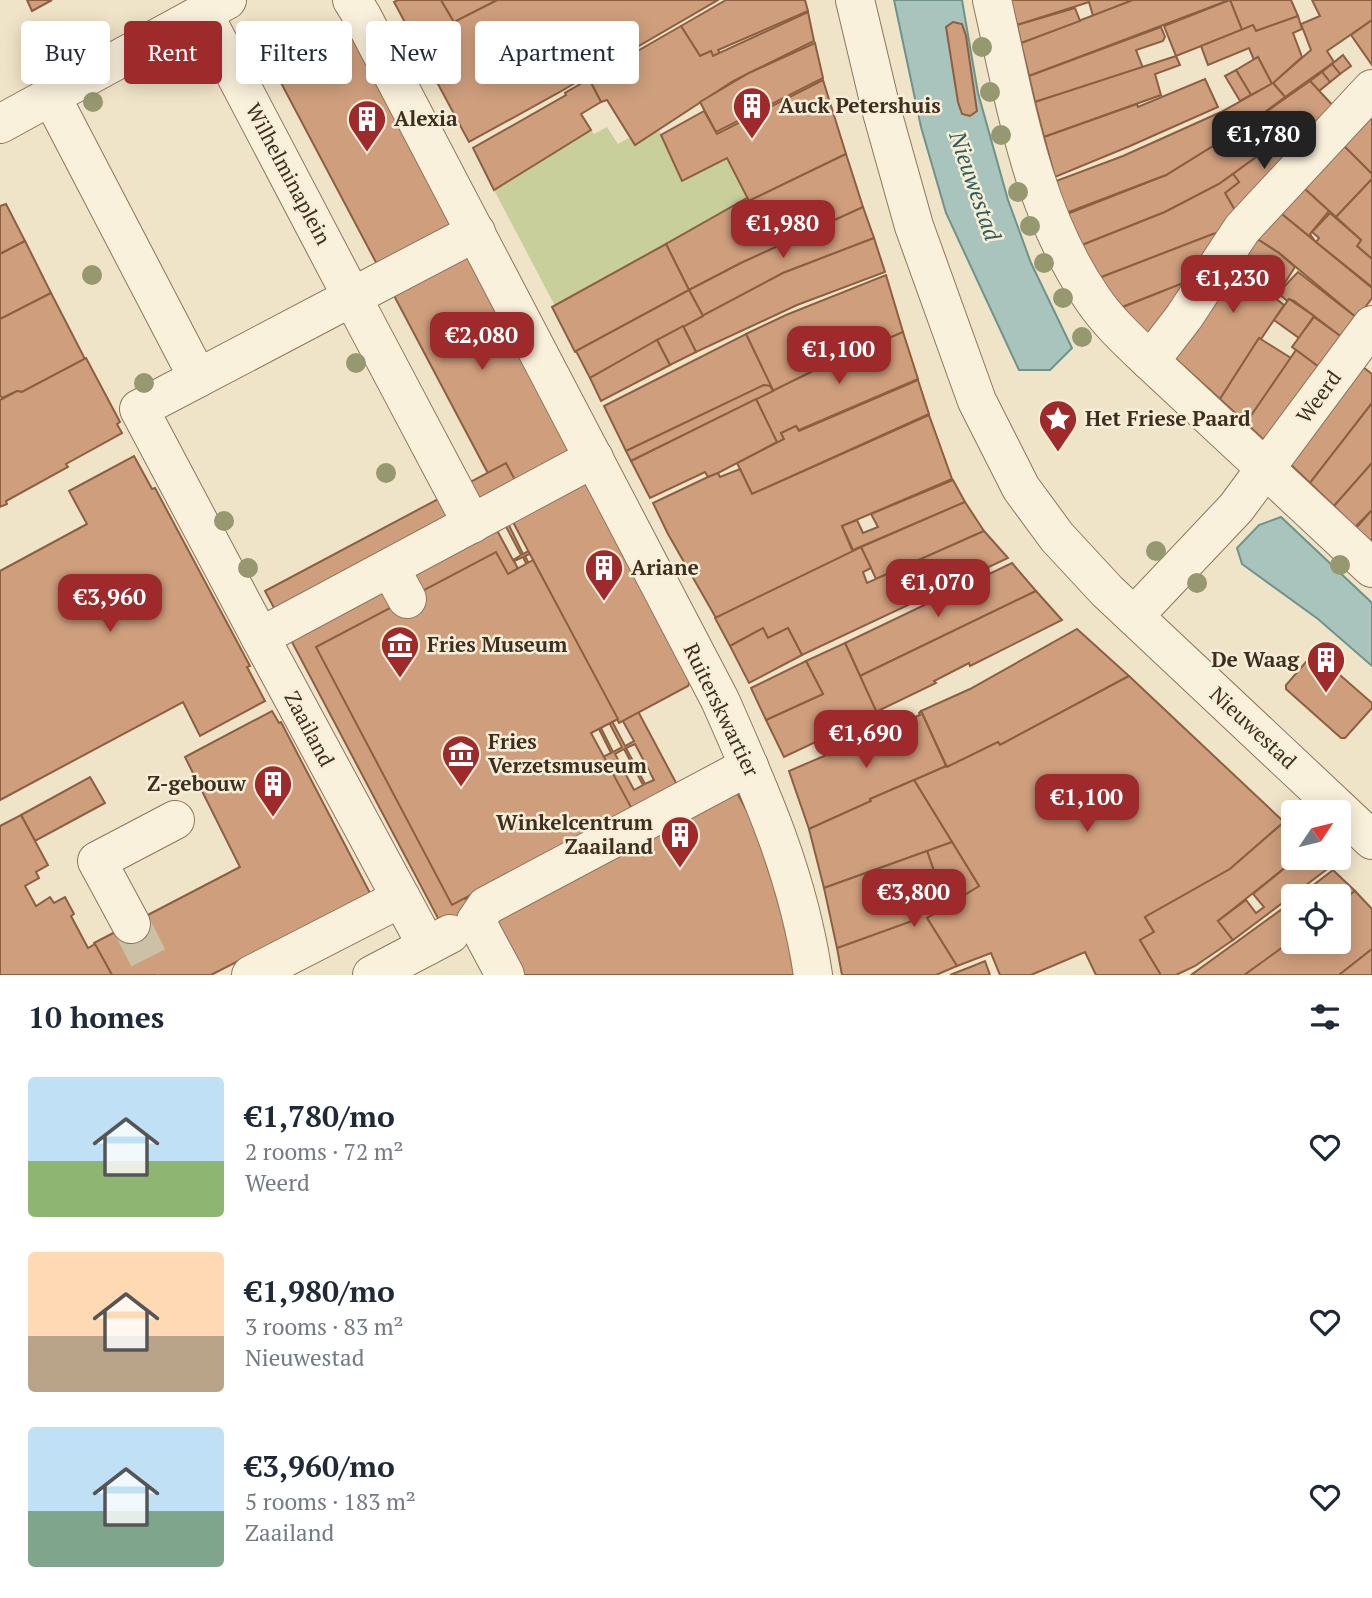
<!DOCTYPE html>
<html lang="en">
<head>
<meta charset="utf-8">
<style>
  body { margin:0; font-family:"PT Serif",serif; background:#f6f6f7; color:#1f2937; height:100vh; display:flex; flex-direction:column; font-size:26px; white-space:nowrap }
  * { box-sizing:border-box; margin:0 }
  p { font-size:23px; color:#747a83 }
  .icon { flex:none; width:38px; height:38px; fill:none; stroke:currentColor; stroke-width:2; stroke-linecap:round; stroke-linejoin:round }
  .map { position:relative; height:975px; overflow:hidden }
  .side { display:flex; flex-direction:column; background:#fff; flex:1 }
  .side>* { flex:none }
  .banner { position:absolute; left:21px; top:21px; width:700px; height:63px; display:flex; gap:14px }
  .needle { width:46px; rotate:55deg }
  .controls { position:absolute; left:1281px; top:800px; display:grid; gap:14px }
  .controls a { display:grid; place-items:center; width:70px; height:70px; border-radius:7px; background:#fff; box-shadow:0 4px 18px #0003; font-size:35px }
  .price { position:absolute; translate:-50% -60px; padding:0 16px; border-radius:14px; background:#9e2a2b; color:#fff; font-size:23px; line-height:46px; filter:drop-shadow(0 2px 4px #0008) }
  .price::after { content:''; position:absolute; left:50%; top:42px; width:21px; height:16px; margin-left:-10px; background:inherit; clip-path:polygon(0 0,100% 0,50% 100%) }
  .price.selected { background:#222; color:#fff }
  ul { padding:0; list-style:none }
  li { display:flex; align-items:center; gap:21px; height:175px; padding:0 28px }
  li span { display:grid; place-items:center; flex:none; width:196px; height:140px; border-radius:7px; color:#555 }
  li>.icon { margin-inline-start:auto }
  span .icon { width:84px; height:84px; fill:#fffc; stroke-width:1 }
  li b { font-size:30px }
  h2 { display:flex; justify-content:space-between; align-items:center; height:84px; padding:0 28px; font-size:30px }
  .chip { padding:0 24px; border-radius:7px; background:#fff; box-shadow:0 4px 18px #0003; font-size:24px; line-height:63px }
  .chip.selected { background:#9e2a2b; color:#fff }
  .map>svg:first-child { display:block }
  .green { fill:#c9cf9b }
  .water { fill:#a9c4bc; stroke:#6f938a; stroke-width:2 }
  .building { fill:#cf9f7d; stroke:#8d5f41; stroke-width:2; fill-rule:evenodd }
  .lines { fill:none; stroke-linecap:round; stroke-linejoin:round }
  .minor-tunnel { stroke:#ccc0a6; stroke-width:38; stroke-dasharray:38 19; stroke-linecap:butt }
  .minor-casing { stroke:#8d765c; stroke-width:40 }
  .minor { stroke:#faf1dc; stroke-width:38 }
  .tree { fill:#96986f }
  .labels { text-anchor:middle; stroke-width:5; stroke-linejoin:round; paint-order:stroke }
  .poi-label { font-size:21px; font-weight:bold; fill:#3d2e20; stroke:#f7eed8; text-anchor:start }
  .street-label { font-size:21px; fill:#3d2e20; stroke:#f7eed8 }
  .water-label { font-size:23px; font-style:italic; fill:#2f5d5a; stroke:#f7eed8 }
</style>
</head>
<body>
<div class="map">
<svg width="1372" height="975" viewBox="0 0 1372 975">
  <rect width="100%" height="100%" fill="#f0e4c8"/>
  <polygon class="green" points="607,127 618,144 630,137 635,145 659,130 682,181 727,158 747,198 555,306 494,190 591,130 594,134"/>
  <g class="water">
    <polygon points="894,0 962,0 978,93 1008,200 1031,263 1072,348 1050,370 1019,370 946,213 921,127"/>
    <polygon points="1281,517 1372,603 1372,666 1318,619 1242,564 1237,548 1259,525"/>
  </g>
  <g class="building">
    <polygon points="27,0 52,0 32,11"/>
    <polygon points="398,0 441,0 454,22 497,0 718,0 558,93 469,142 394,2"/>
    <polygon points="441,0 497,0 454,22"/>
    <polygon points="726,0 805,0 808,11 718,50 720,53 713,56 711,51 700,56 681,26"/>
    <polygon points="1011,0 1133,0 1093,16 1089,2 1017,25"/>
    <polygon points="1133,0 1229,0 1029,76 1021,43"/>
    <polygon points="1230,0 1291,0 1298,16 1256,31 1253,25 1242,30"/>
    <polygon points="1230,0 1242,30 1176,56 1164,26"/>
    <polygon points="1312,0 1372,0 1372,20 1327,51 1334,62 1285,97 1273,83 1311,50 1301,24 1320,16"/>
    <polygon points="1075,8 1080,21 1021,43 1017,25"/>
    <polygon points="808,12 814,41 733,81 635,145 607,100 601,102 589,79 681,26 700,56 711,51 713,56"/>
    <polygon points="1298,16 1302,29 1293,33 1302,57 1272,84 1258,57 1254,60 1249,48 1208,65 1201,46 1253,25 1256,31"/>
    <polygon points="1372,20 1372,65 1351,35"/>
    <polygon points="953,22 962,24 966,36 977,111 970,116 962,114 958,102 946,27"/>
    <polygon points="347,23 455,227 379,268 271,64"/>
    <polygon points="1161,27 1165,37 1163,41 1136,50 1143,68 1035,102 1029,76"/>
    <polygon points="815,43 823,78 716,132 700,102 749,73"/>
    <polygon points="1343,55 1351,66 1340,74 1332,64"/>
    <polygon points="1176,56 1180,65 1155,74 1161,95 1044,137 1035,102"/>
    <polygon points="1258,57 1272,84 1251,95 1236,70"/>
    <polygon points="1332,64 1340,74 1330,82 1322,72"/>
    <polygon points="1236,70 1251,95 1240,101 1225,76"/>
    <polygon points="1322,72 1330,82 1319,91 1310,81"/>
    <polygon points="589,79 601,102 581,114 591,130 494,190 473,148 566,95 565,93"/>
    <polygon points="1205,79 1218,107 1130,146 1055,177 1044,137 1137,104 1138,107"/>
    <polygon points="823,80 846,154 749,201 727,158 682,181 661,135 704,111 717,134"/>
    <polygon points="1310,81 1338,111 1309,141 1296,128 1219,184 1165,212 1082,245 1067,214 1166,175 1253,121"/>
    <polygon points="1273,83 1285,97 1253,121 1166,175 1066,213 1056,181 1123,156 1221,112"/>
    <polygon points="1372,99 1372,174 1336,138"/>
    <polygon points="1296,128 1309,141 1240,219 1225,193 1239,182 1233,174"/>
    <polygon points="1336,138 1372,174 1372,179 1336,217 1295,180"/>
    <polygon points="846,154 863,207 741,263 689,290 666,244 747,198 749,201"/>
    <polygon points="1233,174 1239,182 1225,193 1240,219 1230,231 1213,234 1099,278 1082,245 1165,212 1219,184"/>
    <polygon points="1372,179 1372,259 1357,246 1361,240 1336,217"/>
    <polygon points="1295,180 1329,211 1310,234 1315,241 1272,206"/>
    <polygon points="6,204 25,241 0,254 0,206"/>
    <polygon points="1272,206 1372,288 1372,298 1357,318 1279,253 1248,233"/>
    <polygon points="863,207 874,238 783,273 703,316 689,290 741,263"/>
    <polygon points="1330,213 1361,240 1357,246 1372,259 1372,287 1316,242 1319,238 1312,232"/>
    <polygon points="1230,231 1196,282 1188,274 1181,284 1122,307 1099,278 1213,234"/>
    <polygon points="1248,233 1279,253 1295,267 1275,298 1284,305 1261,339 1259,338 1220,399 1168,352"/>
    <polygon points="874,238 885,272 797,305 696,352 683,326 783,273"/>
    <polygon points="25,241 51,293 0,319 0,254"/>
    <polygon points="666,244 689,290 575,352 552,307"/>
    <polygon points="460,254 472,257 572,455 500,496 391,290"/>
    <polygon points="1298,272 1357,318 1343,338 1294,301 1289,299 1287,301 1278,293"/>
    <polygon points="1188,274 1197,283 1151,342 1123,307 1181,284"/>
    <polygon points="886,275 903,332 815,370 773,391 746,334 786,315"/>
    <polygon points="689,290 703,316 590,378 576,351"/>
    <polygon points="51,293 85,359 22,392 17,391 2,398 0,395 0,319"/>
    <polygon points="1289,299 1314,316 1299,338 1274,320"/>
    <polygon points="1314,317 1343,338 1323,370 1292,347"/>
    <polygon points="683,326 696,352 670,365 657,340"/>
    <polygon points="903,332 918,379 799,430 796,426 781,433 784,439 777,443 756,399 815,370"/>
    <polygon points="746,334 772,388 764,385 626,451 604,406"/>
    <polygon points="1259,338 1291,358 1246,423 1220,399"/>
    <polygon points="657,340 670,365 601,401 590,378"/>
    <polygon points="1296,350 1323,370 1270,446 1246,423"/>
    <polygon points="86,358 120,422 117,424 122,433 66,464 68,467 6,501 7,504 0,507 0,400 17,391 22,392"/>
    <polygon points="1359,364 1372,374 1372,403 1310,483 1286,460"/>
    <polygon points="918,380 929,414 752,494 737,463 784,439 781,433 796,426 799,431"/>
    <polygon points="764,385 770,386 773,391 631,461 626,451"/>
    <polygon points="756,399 777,442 718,473 708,477 705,472 650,498 631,461"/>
    <polygon points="1372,403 1372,463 1334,506 1310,483"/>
    <polygon points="929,415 952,479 842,526 853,552 716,618 668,534 653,503 708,477 718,473 720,477 740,469 752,494"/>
    <polygon points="134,456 152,489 155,488 250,666 247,667 265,701 200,736 183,702 0,800 0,571 87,524 69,491"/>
    <path d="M506,463L691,811L449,939L265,591ZM513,513L532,549L523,554L505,517ZM502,519L521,555L513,560L493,523ZM534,552L552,587L544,592L525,556ZM523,557L541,594L533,598L514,561ZM554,590L572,626L564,631L545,595ZM543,596L562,632L553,636L534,600ZM574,628L593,664L584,669L565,633ZM563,634L582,670L573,675L555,639ZM552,640L571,676L562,681L543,644ZM594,667L613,703L604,708L585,671ZM583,672L602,709L593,713L575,677ZM573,678L591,714L583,719L564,683ZM614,705L634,741L625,746L606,710ZM603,711L622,747L613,752L595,716ZM593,717L611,753L603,757L584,721ZM635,744L654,780L645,784L626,748ZM624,749L643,785L634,790L615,754ZM587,825L591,833L528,866L524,859ZM521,860L526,867L465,899L461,892Z"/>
    <polygon points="1372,463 1372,510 1355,527 1334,506"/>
    <polygon points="586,474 692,676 688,686 619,723 514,524 519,509"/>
    <polygon points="953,480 965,502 853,550 842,526 857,520 863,533 878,527 871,514"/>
    <polygon points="965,502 984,531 876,579 861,547"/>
    <polygon points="1372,510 1372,542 1356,528"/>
    <polygon points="984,531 1008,558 802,655 788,628 768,638 763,628 730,646 715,618 861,547 871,568 863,572 867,583"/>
    <polygon points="496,552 508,574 533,560 618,719 591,733 632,809 452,905 316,647"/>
    <polygon points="1012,563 1036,591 860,676 845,643"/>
    <polygon points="1036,591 1062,620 970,666 969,663 934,681 936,683 876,712 860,676"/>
    <polygon points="763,628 768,638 788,628 802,655 749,683 730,646"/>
    <polygon points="1077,629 1129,676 1000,745 998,742 947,767 921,711 970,689"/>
    <polygon points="845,643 877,713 784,757 766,720 823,694 806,661"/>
    <polygon points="1312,655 1317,655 1372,703 1372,708 1345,738 1341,738 1286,689 1286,685"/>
    <polygon points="806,661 823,694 766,720 751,688"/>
    <polygon points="1129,676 1284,822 1230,869 1145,917 1154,932 1140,940 1161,975 1096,975 1085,952 1031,975 1000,975 991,953 957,966 927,918 979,886 914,780 946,766 947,767 998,742 1000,745"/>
    <polygon points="272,711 279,723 281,722 370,893 211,975 112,975 94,943 240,867 185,757"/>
    <polygon points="921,711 946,766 870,799 871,801 809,829 789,771 920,715 919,713"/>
    <polygon points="90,777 105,803 35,841 21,815"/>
    <polygon points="914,780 952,842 824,888 809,829 871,801 870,799"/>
    <polygon points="736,791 753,822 777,885 796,975 523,975 494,920"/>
    <polygon points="21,815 48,865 36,872 39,878 25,886 36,906 50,897 54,903 65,897 74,914 71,916 88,948 95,944 112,975 0,975 0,826"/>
    <polygon points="1284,822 1293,831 1293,858 1297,858 1218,921 1233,940 1195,966 1176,975 1161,975 1140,940 1154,932 1145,917 1230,869"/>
    <polygon points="952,842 979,886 927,918 957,966 936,975 842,975 837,948 912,921 907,907 942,894 927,851"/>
    <polygon points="927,851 942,894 907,907 912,921 837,948 824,888"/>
    <polygon points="1297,858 1320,858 1330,867 1233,940 1218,921 1246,900 1256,913 1264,907 1253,894"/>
    <polygon points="1333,870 1355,891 1339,903 1339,896 1299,896"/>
    <polygon points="1355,891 1372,909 1372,949 1339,975 1244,975 1293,939 1293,942 1339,942 1339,903"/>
    <polygon points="1293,901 1293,939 1276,952 1244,975 1191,975"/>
    <polygon points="1372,949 1372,975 1339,975"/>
    <polygon points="985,961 990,975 950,975 973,966"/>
  </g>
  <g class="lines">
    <polyline class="minor-tunnel" points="131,924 157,975"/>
    <g class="minor-casing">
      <g id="minor">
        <path d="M352,0L362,16L720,700C761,793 798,874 813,975"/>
        <polyline points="855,0 880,105 914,226 977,401 1021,488 1057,537 1107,591 1372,840"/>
        <path d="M992,0C1015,101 1032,211 1092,298C1108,322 1129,341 1150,361L1372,568"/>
        <polyline points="203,13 352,297 476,232"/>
        <polyline points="51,96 198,378"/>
        <polyline points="0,124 227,0"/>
        <polyline points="1150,361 1184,317 1242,229 1372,89"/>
        <polyline points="390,568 407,599"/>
        <polyline points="1134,616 1236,508 1372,325"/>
        <polyline points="260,637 594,458"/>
        <polyline points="476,921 486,906 749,766"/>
        <polyline points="476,921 505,975"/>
        <polyline points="131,924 97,861 175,820"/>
        <polyline points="427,946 260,637 139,409 352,297 472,524"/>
        <polyline points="251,975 401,898"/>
        <polyline points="372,975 450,934"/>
      </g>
    </g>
    <use href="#minor" class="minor"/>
  </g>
  <g class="tree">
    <circle cx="982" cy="47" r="10"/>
    <circle cx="990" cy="92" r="10"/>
    <circle cx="93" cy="102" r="10"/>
    <circle cx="1001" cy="135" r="10"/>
    <circle cx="1018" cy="192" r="10"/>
    <circle cx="1030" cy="226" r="10"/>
    <circle cx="1044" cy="263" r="10"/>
    <circle cx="92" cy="275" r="10"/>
    <circle cx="1063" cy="298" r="10"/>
    <circle cx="1082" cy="337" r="10"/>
    <circle cx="356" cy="363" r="10"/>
    <circle cx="144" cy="383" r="10"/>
    <circle cx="386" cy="473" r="10"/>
    <circle cx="224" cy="521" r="10"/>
    <circle cx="1156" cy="551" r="10"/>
    <circle cx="1340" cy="565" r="10"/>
    <circle cx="248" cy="568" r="10"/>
    <circle cx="1197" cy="583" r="10"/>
  </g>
  <defs>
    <g id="building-pin" transform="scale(2.0125)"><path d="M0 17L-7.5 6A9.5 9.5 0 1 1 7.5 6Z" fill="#9e2a2b" stroke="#f7eed8"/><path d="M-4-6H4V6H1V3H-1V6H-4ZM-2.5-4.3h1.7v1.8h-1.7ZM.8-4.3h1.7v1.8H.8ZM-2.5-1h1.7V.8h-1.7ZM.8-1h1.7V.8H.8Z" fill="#fff"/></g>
    <g id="sight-pin" transform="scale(2.0125)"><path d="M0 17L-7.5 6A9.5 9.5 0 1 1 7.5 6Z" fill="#9e2a2b" stroke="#f7eed8"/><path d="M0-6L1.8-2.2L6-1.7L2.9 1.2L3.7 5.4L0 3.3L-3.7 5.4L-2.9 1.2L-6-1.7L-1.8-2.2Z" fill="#fff"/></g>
    <g id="museum-pin" transform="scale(2.0125)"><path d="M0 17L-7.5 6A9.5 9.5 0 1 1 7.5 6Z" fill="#9e2a2b" stroke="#f7eed8"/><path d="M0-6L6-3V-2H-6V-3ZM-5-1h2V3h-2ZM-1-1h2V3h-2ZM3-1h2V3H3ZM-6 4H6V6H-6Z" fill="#fff"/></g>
  </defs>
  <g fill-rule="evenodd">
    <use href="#building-pin" x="752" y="106"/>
    <use href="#building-pin" x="367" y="119"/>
    <use href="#sight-pin" x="1058" y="419"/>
    <use href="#building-pin" x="604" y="568"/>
    <use href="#museum-pin" x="400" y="645"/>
    <use href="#building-pin" x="1326" y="660"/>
    <use href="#museum-pin" x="461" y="754"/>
    <use href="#building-pin" x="273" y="784"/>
    <use href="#building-pin" x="680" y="835"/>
  </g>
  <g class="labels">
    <g class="poi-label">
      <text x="779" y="113">Auck Petershuis</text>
      <text x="394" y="126">Alexia</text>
      <text x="1085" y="426">Het Friese Paard</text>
      <text x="631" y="575">Ariane</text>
      <text x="427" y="652">Fries Museum</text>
      <text x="1299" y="667" text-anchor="end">De Waag</text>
      <text x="488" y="749">Fries<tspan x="488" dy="24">Verzetsmuseum</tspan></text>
      <text x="246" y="791" text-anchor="end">Z-gebouw</text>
      <text x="653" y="830" text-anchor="end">Winkelcentrum<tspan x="653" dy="24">Zaailand</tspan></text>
    </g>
    <g class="street-label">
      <text transform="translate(288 174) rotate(62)" y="7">Wilhelminaplein</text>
      <text transform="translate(1319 397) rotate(-54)" y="7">Weerd</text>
      <text transform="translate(721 710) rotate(64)" y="7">Ruiterskwartier</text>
      <text transform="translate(1253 728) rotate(43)" y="7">Nieuwestad</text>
      <text transform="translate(309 729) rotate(62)" y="7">Zaailand</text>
    </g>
    <g class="water-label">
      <text transform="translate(975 186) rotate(71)" y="8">Nieuwestad</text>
    </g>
  </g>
</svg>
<div class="controls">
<a><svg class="needle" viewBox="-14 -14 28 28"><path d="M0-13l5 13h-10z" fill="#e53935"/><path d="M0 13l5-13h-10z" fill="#747a83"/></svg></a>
<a><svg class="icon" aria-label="locate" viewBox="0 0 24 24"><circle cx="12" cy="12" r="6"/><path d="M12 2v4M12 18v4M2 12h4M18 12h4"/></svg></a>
</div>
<b class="price selected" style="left:1264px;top:171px">€1,780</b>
<b class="price" style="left:783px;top:260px">€1,980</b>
<b class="price" style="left:1233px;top:315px">€1,230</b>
<b class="price" style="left:482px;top:372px">€2,080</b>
<b class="price" style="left:839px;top:386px">€1,100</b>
<b class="price" style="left:938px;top:619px">€1,070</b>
<b class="price" style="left:110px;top:634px">€3,960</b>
<b class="price" style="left:866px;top:770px">€1,690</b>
<b class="price" style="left:1087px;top:834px">€1,100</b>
<b class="price" style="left:914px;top:929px">€3,800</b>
<div class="banner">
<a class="chip">Buy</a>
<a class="chip selected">Rent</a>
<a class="chip">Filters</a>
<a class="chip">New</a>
<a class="chip">Apartment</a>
</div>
</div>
<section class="side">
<h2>10 homes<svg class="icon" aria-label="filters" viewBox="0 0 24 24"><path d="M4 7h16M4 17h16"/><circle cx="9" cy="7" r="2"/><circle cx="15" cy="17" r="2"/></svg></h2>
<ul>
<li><span style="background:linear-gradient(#bfe0f5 60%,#8fb573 0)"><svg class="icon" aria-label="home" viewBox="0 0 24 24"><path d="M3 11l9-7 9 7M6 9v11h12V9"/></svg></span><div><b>€1,780/mo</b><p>2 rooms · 72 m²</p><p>Weerd</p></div><svg class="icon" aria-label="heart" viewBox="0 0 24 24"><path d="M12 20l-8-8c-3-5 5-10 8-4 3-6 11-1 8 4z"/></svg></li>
<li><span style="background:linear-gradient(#ffd9b3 60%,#b9a48a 0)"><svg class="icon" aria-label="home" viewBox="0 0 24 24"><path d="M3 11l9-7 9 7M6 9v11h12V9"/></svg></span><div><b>€1,980/mo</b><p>3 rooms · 83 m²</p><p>Nieuwestad</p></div><svg class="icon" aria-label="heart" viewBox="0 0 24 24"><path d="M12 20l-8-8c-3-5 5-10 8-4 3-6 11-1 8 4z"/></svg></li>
<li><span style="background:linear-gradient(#bfe0f5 60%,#7fa58c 0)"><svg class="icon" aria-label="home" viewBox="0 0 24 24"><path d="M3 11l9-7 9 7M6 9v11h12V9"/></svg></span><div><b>€3,960/mo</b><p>5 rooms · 183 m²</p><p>Zaailand</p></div><svg class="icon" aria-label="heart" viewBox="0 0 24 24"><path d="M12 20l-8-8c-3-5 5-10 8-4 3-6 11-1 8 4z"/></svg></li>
</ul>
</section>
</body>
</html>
